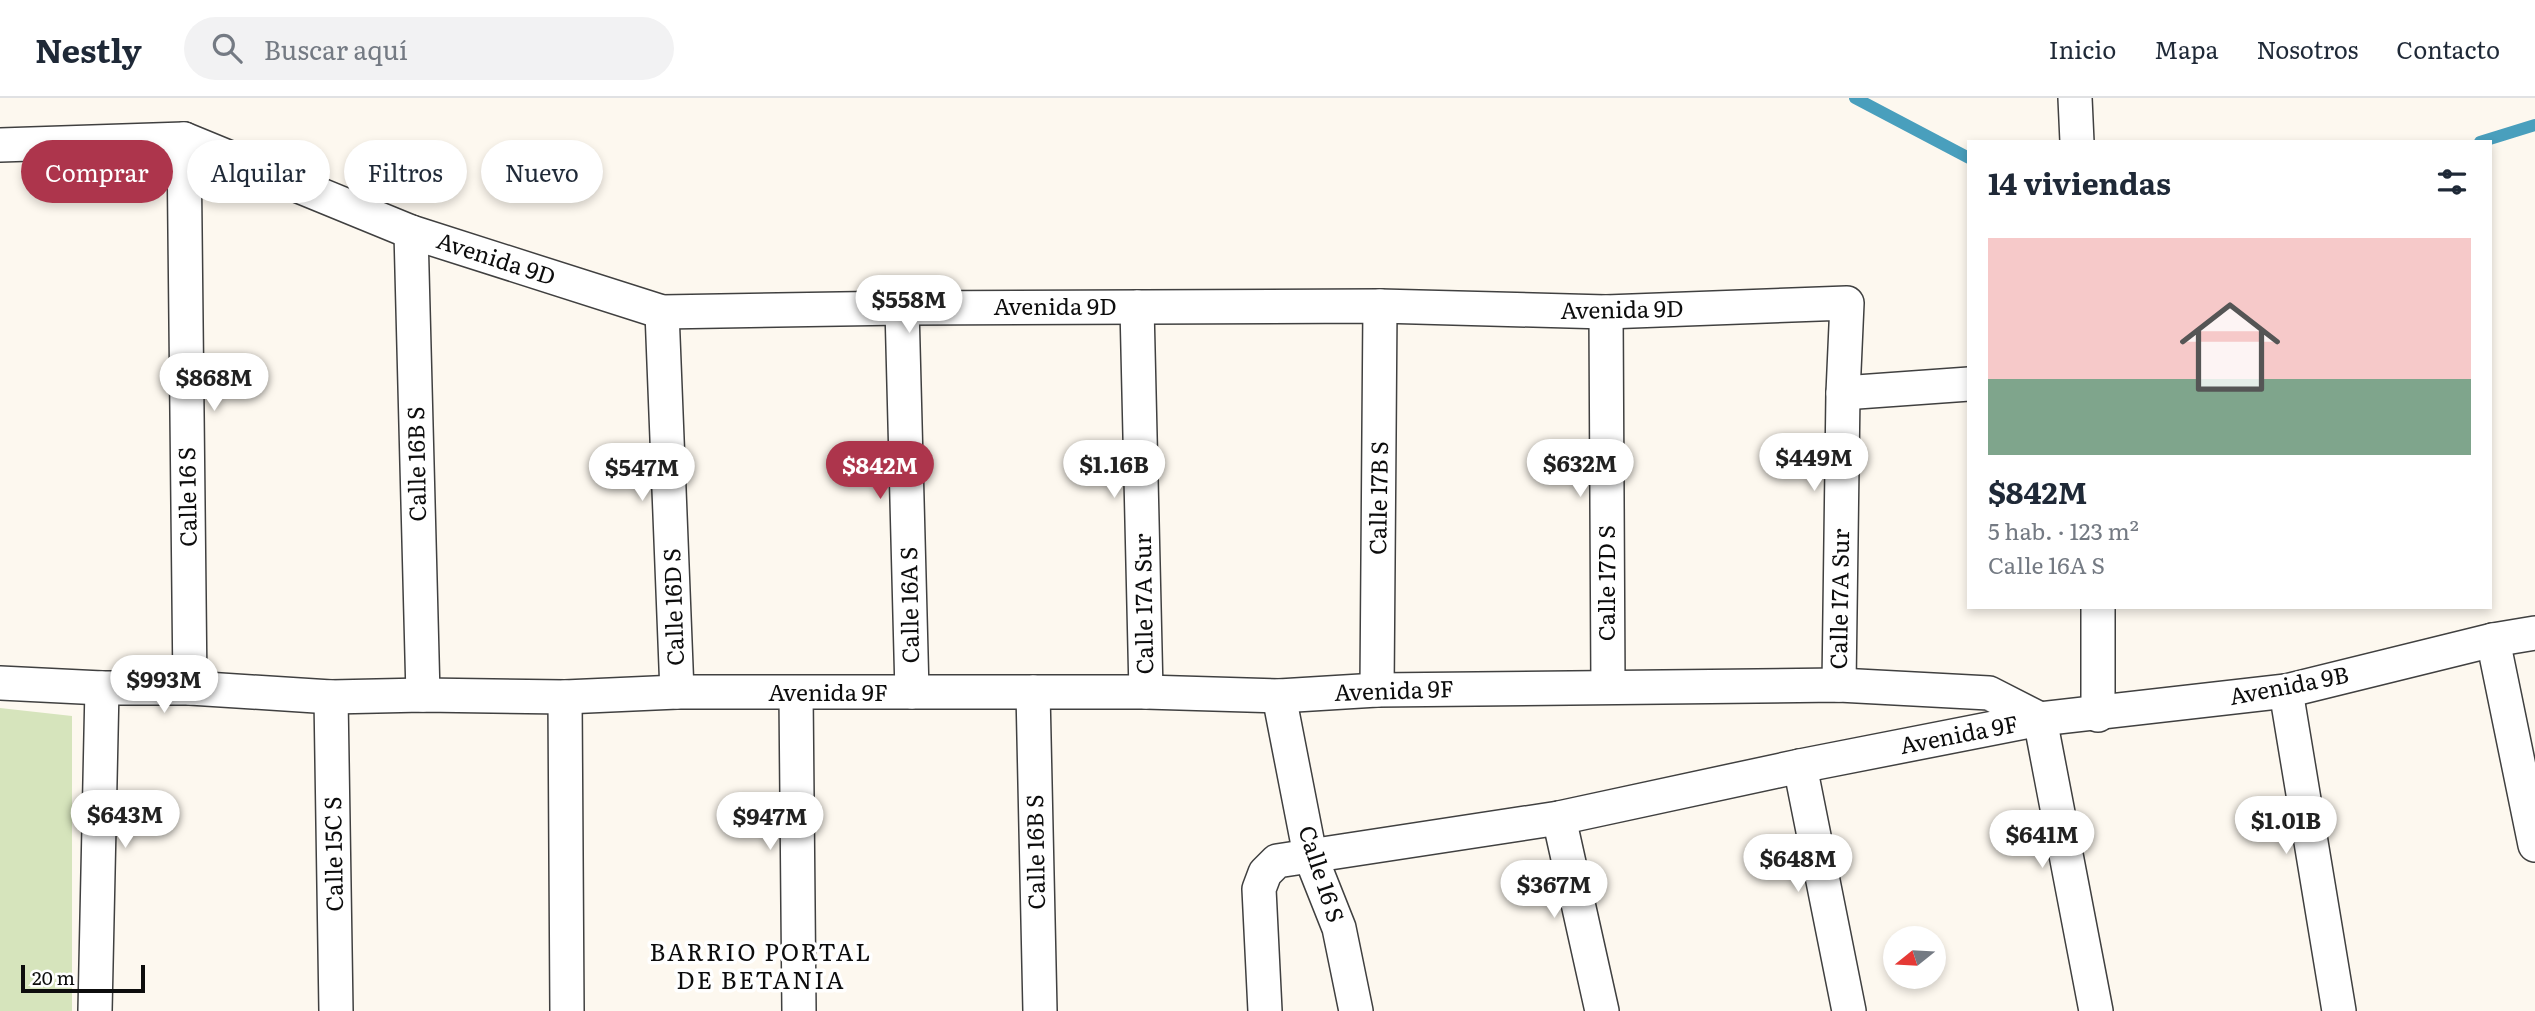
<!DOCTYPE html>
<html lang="es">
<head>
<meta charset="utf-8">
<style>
  body { margin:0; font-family:Literata,serif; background:#f2f2f3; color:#1f2937; height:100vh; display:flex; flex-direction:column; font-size:26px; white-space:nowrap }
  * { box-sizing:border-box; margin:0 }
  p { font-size:23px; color:#747a83 }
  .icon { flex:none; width:38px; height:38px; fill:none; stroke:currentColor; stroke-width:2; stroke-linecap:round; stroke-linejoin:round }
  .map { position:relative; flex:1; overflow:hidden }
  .sheet { position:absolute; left:1967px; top:42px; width:525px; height:469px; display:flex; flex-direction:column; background:#fff; border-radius:0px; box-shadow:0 4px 10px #0003 }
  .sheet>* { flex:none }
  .banner { position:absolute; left:21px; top:42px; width:665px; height:63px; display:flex; gap:14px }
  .needle { width:46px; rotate:252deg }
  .buttons { position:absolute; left:1883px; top:828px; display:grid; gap:14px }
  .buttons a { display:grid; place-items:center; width:63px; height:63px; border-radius:50%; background:#fff; box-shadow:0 4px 10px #0003; font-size:35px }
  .scale { position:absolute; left:21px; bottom:18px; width:124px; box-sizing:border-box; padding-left:7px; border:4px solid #0d0d0d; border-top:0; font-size:19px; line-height:24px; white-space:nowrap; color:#0d0d0d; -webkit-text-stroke:5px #fff; paint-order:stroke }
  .price { position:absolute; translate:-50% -60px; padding:0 16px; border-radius:24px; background:#fff; color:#222; font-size:23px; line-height:46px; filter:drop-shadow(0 2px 4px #0008) }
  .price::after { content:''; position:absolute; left:50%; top:42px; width:21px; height:16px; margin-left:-10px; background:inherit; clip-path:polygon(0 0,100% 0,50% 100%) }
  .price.current { background:#ad354c; color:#fff }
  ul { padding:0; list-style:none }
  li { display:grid; align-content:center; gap:14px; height:371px; padding:0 21px }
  li span { display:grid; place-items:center; height:217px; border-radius:0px; color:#555 }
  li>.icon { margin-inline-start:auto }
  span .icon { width:126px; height:126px; fill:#fffc; stroke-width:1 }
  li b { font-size:30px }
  h2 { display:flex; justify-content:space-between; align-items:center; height:84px; padding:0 21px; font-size:30px }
  .pill { padding:0 24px; border-radius:32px; background:#fff; box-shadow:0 4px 10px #0003; font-size:24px; line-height:63px }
  .pill.current { background:#ad354c; color:#fff }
  header { display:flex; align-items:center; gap:42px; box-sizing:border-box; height:98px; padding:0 35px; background:#fff; border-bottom:2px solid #e0e1e3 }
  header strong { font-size:33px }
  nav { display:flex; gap:38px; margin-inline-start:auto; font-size:24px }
  .search { width:490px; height:63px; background:#f2f2f3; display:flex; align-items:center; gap:18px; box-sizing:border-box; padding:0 24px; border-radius:38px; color:#747a83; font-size:26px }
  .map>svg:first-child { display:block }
  .green { fill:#d6e4bc }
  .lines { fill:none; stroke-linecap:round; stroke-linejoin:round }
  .stream { stroke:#499fbd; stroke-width:12 }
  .minor-casing { stroke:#404040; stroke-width:36 }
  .minor { stroke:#fff; stroke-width:33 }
  .labels { text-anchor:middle; stroke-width:7; stroke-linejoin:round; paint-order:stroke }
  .street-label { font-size:23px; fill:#0d0d0d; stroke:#fff }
  .neighbourhood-label { font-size:24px; letter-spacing:2px; fill:#0d0d0d; stroke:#fff }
</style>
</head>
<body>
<header>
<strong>Nestly</strong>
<div class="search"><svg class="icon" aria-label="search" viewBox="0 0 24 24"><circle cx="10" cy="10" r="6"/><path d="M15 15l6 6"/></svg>Buscar aquí</div>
<nav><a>Inicio</a><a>Mapa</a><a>Nosotros</a><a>Contacto</a></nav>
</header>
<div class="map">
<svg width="2535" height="913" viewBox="0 0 2535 913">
  <rect width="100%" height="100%" fill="#fdf8ef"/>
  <polygon class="green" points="0,610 72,618 72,913 0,913"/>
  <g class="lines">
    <g class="stream">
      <polyline points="1855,0 1969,60"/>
      <polyline points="2480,44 2535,27"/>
    </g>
    <g class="minor-casing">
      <g id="minor">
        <polyline points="2075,0 2077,44"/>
        <polyline points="184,41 190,590"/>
        <polyline points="0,47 184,41 411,134 662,214 902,210 1380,208 1606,214 1847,205 1843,295 1839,587"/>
        <polyline points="411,134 423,597"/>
        <polyline points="1137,209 1146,594"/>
        <polyline points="902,210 912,594"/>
        <polyline points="662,214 677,594"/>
        <polyline points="1606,214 1608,589"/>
        <polyline points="1843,295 1969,286"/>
        <polyline points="2493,542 2535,747"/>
        <polyline points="0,585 102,590 190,590 331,599 423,597 565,599 677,594 1146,594 1279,598 1377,592 1839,587 1989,595 2040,621"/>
        <polyline points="1377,592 1380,208"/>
        <polyline points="2286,593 2339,913"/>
        <polyline points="1033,594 1040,913"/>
        <polyline points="796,595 799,913"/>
        <polyline points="1279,598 1310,757 1339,830 1356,913"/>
        <polyline points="331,599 336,913"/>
        <polyline points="565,599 567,913"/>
        <polyline points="2098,617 2098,509"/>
        <polyline points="2040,621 2096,913"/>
        <polyline points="1800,668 1849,913"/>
        <polyline points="1559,720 1602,913"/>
        <polyline points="95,913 102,590"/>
        <polyline points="1265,913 1259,791 1265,775 1277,763 1559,720 1800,668 2040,621 2286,593 2493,542 2535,535"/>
      </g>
    </g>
    <use href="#minor" class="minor"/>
  </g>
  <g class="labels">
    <g class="street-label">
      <text transform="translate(496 161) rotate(18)" y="8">Avenida 9D</text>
      <text x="1055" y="217">Avenida 9D</text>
      <text transform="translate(1622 212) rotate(-1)" y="8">Avenida 9D</text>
      <text transform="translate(417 366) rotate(-91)" y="8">Calle 16B S</text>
      <text transform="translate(188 399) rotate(-91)" y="8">Calle 16 S</text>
      <text transform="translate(1379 400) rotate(-89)" y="8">Calle 17B S</text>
      <text transform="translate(1607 485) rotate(-90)" y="8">Calle 17D S</text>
      <text transform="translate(1840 501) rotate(-89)" y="8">Calle 17A Sur</text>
      <text transform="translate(1144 506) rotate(-91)" y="8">Calle 17A Sur</text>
      <text transform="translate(910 507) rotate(-91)" y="8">Calle 16A S</text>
      <text transform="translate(674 509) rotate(-92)" y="8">Calle 16D S</text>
      <text transform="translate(2289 588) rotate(-11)" y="8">Avenida 9B</text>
      <text transform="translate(1394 593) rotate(-2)" y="8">Avenida 9F</text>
      <text x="828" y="603">Avenida 9F</text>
      <text transform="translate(1959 637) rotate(-11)" y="8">Avenida 9F</text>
      <text transform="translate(1036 754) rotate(-91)" y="8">Calle 16B S</text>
      <text transform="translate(334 756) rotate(-91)" y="8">Calle 15C S</text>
      <text transform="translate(1321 776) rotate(72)" y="8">Calle 16 S</text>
    </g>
    <g class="neighbourhood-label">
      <text x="761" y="863">BARRIO PORTAL<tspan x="761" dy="28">DE BETANIA</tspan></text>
    </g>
  </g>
</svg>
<div class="buttons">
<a><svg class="needle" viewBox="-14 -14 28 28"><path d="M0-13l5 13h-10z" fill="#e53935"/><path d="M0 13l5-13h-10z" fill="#747a83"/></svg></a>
</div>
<div class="scale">20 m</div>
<b class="price" style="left:909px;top:237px">$558M</b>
<b class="price" style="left:214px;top:315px">$868M</b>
<b class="price" style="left:1814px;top:395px">$449M</b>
<b class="price" style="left:1580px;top:401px">$632M</b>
<b class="price" style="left:1114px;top:402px">$1.16B</b>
<b class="price current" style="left:880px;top:403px">$842M</b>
<b class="price" style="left:642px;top:405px">$547M</b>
<b class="price" style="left:164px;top:617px">$993M</b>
<b class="price" style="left:125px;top:752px">$643M</b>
<b class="price" style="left:770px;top:754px">$947M</b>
<b class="price" style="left:2286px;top:758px">$1.01B</b>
<b class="price" style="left:2042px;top:772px">$641M</b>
<b class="price" style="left:1798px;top:796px">$648M</b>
<b class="price" style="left:1554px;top:822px">$367M</b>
<div class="banner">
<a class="pill current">Comprar</a>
<a class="pill">Alquilar</a>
<a class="pill">Filtros</a>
<a class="pill">Nuevo</a>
</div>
<section class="sheet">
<h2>14 viviendas<svg class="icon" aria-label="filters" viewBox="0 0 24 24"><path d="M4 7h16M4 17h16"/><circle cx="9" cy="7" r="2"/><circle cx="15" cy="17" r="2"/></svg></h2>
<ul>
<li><span style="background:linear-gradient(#f6c9c9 65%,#7fa58c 0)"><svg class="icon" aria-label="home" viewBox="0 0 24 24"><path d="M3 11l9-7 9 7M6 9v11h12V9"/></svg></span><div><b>$842M</b><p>5 hab. · 123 m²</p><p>Calle 16A S</p></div></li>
</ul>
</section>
</div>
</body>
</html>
